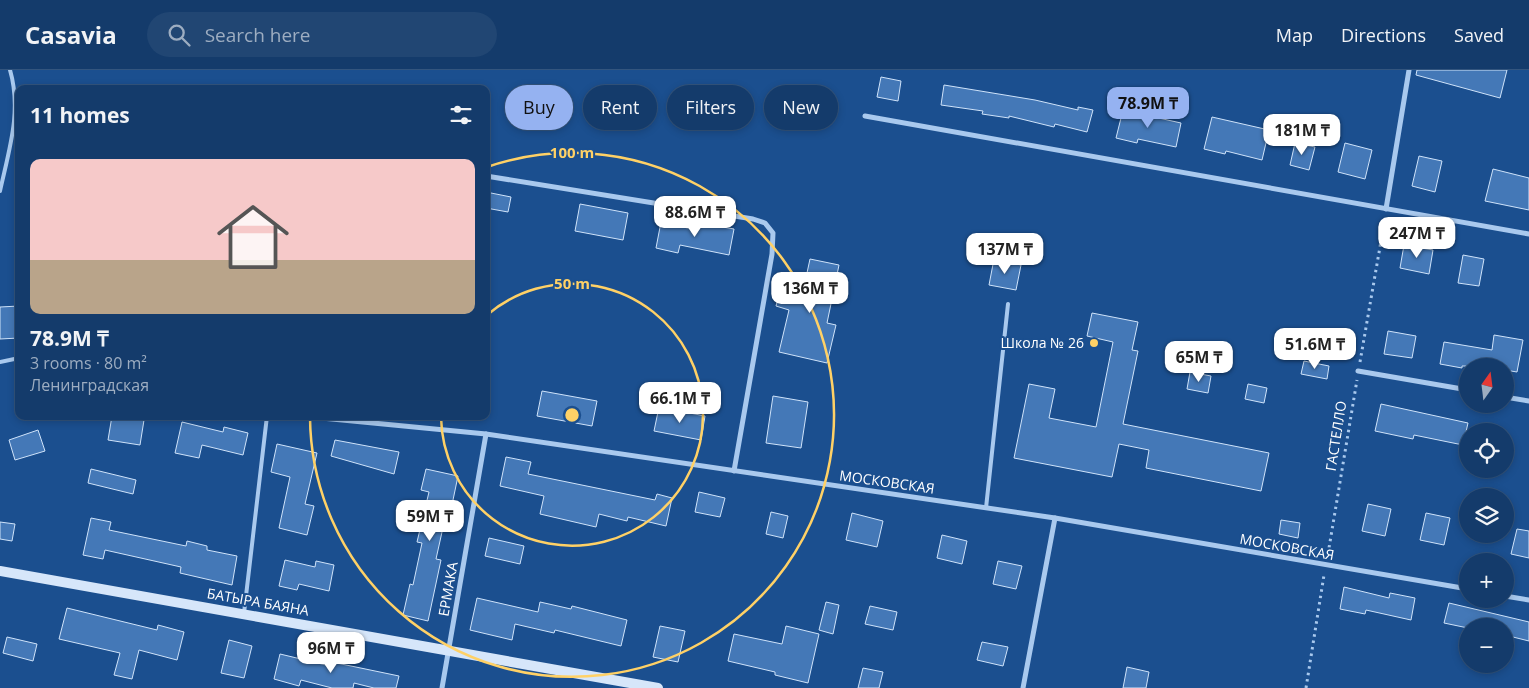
<!DOCTYPE html>
<html lang="en">
<head>
<meta charset="utf-8">
<style>
  body { margin:0; font-family:"Open Sans",sans-serif; background:#214673; color:#f1f3f6; height:100vh; display:flex; flex-direction:column; font-size:19px; white-space:nowrap }
  * { box-sizing:border-box; margin:0 }
  p { font-size:16px; color:#9dadc1 }
  .icon { flex:none; width:28px; height:28px; fill:none; stroke:currentColor; stroke-width:2; stroke-linecap:round; stroke-linejoin:round }
  .map { position:relative; flex:1; overflow:hidden }
  .side { position:absolute; left:15px; top:15px; width:475px; height:335px; display:flex; flex-direction:column; background:#143b6b; border-radius:10px; box-shadow:0 2px 8px #0003,0 0 0 1px #33557e }
  .side>* { flex:none }
  .guide { position:absolute; left:505px; top:15px; width:475px; height:45px; display:flex; gap:10px }
  .needle { width:32px; rotate:14deg }
  .buttons { position:absolute; left:1459px; top:288px; display:grid; gap:10px }
  .buttons a { display:grid; place-items:center; width:55px; height:55px; border-radius:50%; background:#143b6b; box-shadow:0 2px 8px #0003,0 0 0 1px #33557e; font-size:25px }
  .price { position:absolute; translate:-50% -42px; padding:0 11px; border-radius:10px; background:#fff; color:#222; font-size:16px; line-height:32px; filter:drop-shadow(0 1px 2px #0008) }
  .price::after { content:''; position:absolute; left:50%; top:30px; width:15px; height:11px; margin-left:-8px; background:inherit; clip-path:polygon(0 0,100% 0,50% 100%) }
  .price.active { background:#95b2f1; color:#111 }
  ul { padding:0; list-style:none }
  li { display:grid; align-content:center; gap:10px; height:265px; padding:0 15px }
  li+li { border-top:1px solid #33557e }
  li span { display:grid; place-items:center; height:155px; border-radius:10px; color:#555 }
  li>.icon { margin-inline-start:auto }
  span .icon { width:90px; height:90px; fill:#fffc; stroke-width:1 }
  li b { font-size:21px }
  h2 { display:flex; justify-content:space-between; align-items:center; height:60px; padding:0 15px; font-size:21px }
  .chip { padding:0 18px; border-radius:22px; background:#143b6b; box-shadow:0 2px 8px #0003,0 0 0 1px #33557e; font-size:18px; line-height:45px }
  .chip.active { background:#95b2f1; color:#111 }
  header { display:flex; align-items:center; gap:30px; box-sizing:border-box; height:70px; padding:0 25px; background:#143b6b; border-bottom:1px solid #33557e }
  header strong { font-size:24px }
  nav { display:flex; gap:28px; margin-inline-start:auto; font-size:18px }
  .search { width:350px; height:45px; background:#214673; display:flex; align-items:center; gap:12px; box-sizing:border-box; padding:0 18px; border-radius:28px; color:#9dadc1; font-size:19px }
  .map>svg:first-child { display:block }
  .building { fill:#4478b7; stroke:#cfe3fa }
  .lines { fill:none; stroke-linecap:round; stroke-linejoin:round }
  .path { stroke:#a9c9ee; stroke-width:3; stroke-dasharray:2.5 4; stroke-linecap:butt }
  .lane { stroke:#a9c9ee; stroke-width:4 }
  .street { stroke:#a9c9ee; stroke-width:5 }
  .secondary { stroke:#d6e6fa; stroke-width:10 }
  .ring { fill:none; stroke:#ffd166; stroke-width:2.5 }
  .poi-dot { fill:#ffd166; stroke:#1b4f8f; stroke-width:2 }
  .labels { text-anchor:middle; stroke-width:4; stroke-linejoin:round; paint-order:stroke }
  .poi-label { font-size:14px; fill:#fff; stroke:#1b4f8f; text-anchor:end }
  .street-label { font-size:14px; fill:#fff; stroke:#1b4f8f }
  .centre { fill:#ffd166; stroke:#1b4f8f; stroke-width:2.5 }
  .ring-label { font-size:15px; text-anchor:middle; font-weight:bold; fill:#ffd166; stroke:#1b4f8f; stroke-width:4; stroke-linejoin:round; paint-order:stroke }
</style>
</head>
<body>
<header>
<strong>Casavia</strong>
<div class="search"><svg class="icon" aria-label="search" viewBox="0 0 24 24"><circle cx="10" cy="10" r="6"/><path d="M15 15l6 6"/></svg>Search here</div>
<nav><a>Map</a><a>Directions</a><a>Saved</a></nav>
</header>
<div class="map">
<svg width="1529" height="618" viewBox="0 0 1529 618">
  <rect width="100%" height="100%" fill="#1b4f8f"/>
  <g class="building">
    <polygon points="1417,0 1507,0 1500,28 1416,5"/>
    <polygon points="881,7 901,11 898,31 877,27"/>
    <polygon points="944,15 1035,30 1078,40 1078,37 1093,40 1087,62 1055,54 1054,57 1009,46 1009,48 982,44 983,41 941,35"/>
    <polygon points="1123,40 1181,53 1176,77 1138,69 1137,73 1116,68"/>
    <polygon points="1212,47 1269,60 1262,90 1226,81 1225,84 1204,79"/>
    <polygon points="1295,73 1315,77 1309,100 1290,95"/>
    <polygon points="1345,73 1372,80 1365,109 1338,102"/>
    <polygon points="1419,86 1442,91 1435,122 1412,116"/>
    <polygon points="1493,99 1529,108 1529,140 1485,131"/>
    <polygon points="486,122 511,127 508,142 486,138"/>
    <polygon points="580,134 628,143 623,170 575,161"/>
    <polygon points="661,152 692,159 694,152 734,159 729,185 680,175 678,183 656,178"/>
    <polygon points="1404,175 1433,180 1429,204 1400,198"/>
    <polygon points="1463,185 1484,189 1479,216 1458,213"/>
    <polygon points="810,189 839,195 827,253 836,255 827,293 779,282 789,240 776,236 780,221 802,226"/>
    <polygon points="994,189 1021,195 1016,220 989,215"/>
    <polygon points="19,236 19,268 0,269 0,237"/>
    <polygon points="1092,243 1138,252 1132,280 1138,281 1123,354 1269,383 1261,421 1146,398 1149,380 1119,374 1112,407 1014,388 1029,314 1055,319 1049,348 1096,357 1113,272 1087,266"/>
    <polygon points="1388,261 1416,266 1412,288 1384,284"/>
    <polygon points="1494,265 1523,270 1517,302 1505,300 1505,296 1462,296 1462,298 1440,294 1444,272 1492,280"/>
    <polygon points="1304,291 1329,296 1327,309 1301,304"/>
    <polygon points="1190,302 1211,306 1208,323 1187,319"/>
    <polygon points="1248,314 1267,318 1264,333 1245,329"/>
    <polygon points="542,321 597,331 592,356 537,346"/>
    <polygon points="773,326 808,332 801,378 766,373"/>
    <polygon points="1381,334 1468,353 1463,375 1414,365 1413,369 1375,361"/>
    <polygon points="659,337 705,346 701,370 654,361"/>
    <polygon points="112,346 144,350 140,375 108,370"/>
    <polygon points="182,352 223,362 224,357 248,363 243,385 202,375 199,388 175,383"/>
    <polygon points="38,360 45,381 15,390 9,370"/>
    <polygon points="335,370 399,382 394,404 331,386"/>
    <polygon points="277,374 317,383 305,434 314,436 307,465 279,458 290,407 271,402"/>
    <polygon points="506,387 531,392 528,404 655,430 657,424 672,428 666,456 628,447 627,451 599,444 596,457 540,444 544,426 500,416"/>
    <polygon points="91,399 136,410 133,424 88,413"/>
    <polygon points="426,399 458,406 448,454 444,453 436,489 441,490 428,551 403,545 410,514 413,515 422,473 417,472 429,422 421,420"/>
    <polygon points="699,422 725,428 720,447 695,442"/>
    <polygon points="1368,434 1391,439 1385,466 1362,461"/>
    <polygon points="771,442 788,446 783,468 766,464"/>
    <polygon points="852,443 883,451 877,477 846,470"/>
    <polygon points="1426,443 1450,448 1444,475 1420,470"/>
    <polygon points="91,448 111,452 109,460 186,476 187,471 207,476 207,480 237,486 232,515 180,503 181,497 105,480 103,489 83,485"/>
    <polygon points="1281,450 1300,453 1298,468 1279,464"/>
    <polygon points="0,452 15,454 12,471 0,469"/>
    <polygon points="1517,459 1529,461 1529,488 1511,484"/>
    <polygon points="942,465 967,471 962,494 937,488"/>
    <polygon points="489,468 524,476 520,494 485,486"/>
    <polygon points="285,490 315,497 316,491 334,495 329,521 299,514 297,520 279,516"/>
    <polygon points="998,491 1022,496 1016,519 993,514"/>
    <polygon points="1344,517 1389,528 1390,523 1415,528 1411,550 1366,540 1365,544 1340,539"/>
    <polygon points="477,528 538,542 540,532 571,539 572,536 627,550 621,576 555,560 554,563 515,554 512,570 470,560"/>
    <polygon points="826,532 839,535 833,564 819,560"/>
    <polygon points="1449,533 1529,552 1529,571 1505,565 1505,556 1468,556 1468,558 1444,553"/>
    <polygon points="870,536 897,542 893,560 865,554"/>
    <polygon points="67,538 157,560 158,555 184,562 177,590 139,580 132,609 114,605 120,583 59,569"/>
    <polygon points="660,556 685,561 678,592 653,587"/>
    <polygon points="786,556 819,564 808,613 775,605 775,602 728,591 734,564 782,574"/>
    <polygon points="7,567 37,574 33,591 3,583"/>
    <polygon points="229,570 252,576 244,608 221,603"/>
    <polygon points="982,572 1008,577 1003,596 977,590"/>
    <polygon points="280,584 326,595 327,591 399,606 396,618 374,618 354,613 353,618 332,618 301,610 299,616 274,609"/>
    <polygon points="1127,597 1149,602 1146,618 1123,618"/>
    <polygon points="863,598 883,602 879,618 858,618"/>
  </g>
  <g class="lines">
    <g class="path">
      <polyline points="1360,292 1385,148"/>
      <polyline points="1328,484 1357,310"/>
      <polyline points="1306,618 1324,505"/>
    </g>
    <g class="lane">
      <path d="M0,121C9,80 22,41 10,0"/>
      <polyline points="0,292 19,288"/>
      <polyline points="986,438 1008,234"/>
      <polyline points="244,543 267,346"/>
    </g>
    <g class="street">
      <polyline points="865,46 1529,164"/>
      <polyline points="486,106 753,149 765,153 773,163 772,184 734,401"/>
      <polyline points="1386,139 1409,0"/>
      <polyline points="1358,301 1468,320"/>
      <polyline points="1505,327 1529,331"/>
      <polyline points="301,346 486,364 1055,448 1468,519"/>
      <polyline points="1505,526 1529,530"/>
      <polyline points="442,618 486,364"/>
      <polyline points="1023,618 1055,448"/>
    </g>
    <polyline class="secondary" points="0,501 658,618"/>
  </g>
  <g class="ring">
    <path d="M487 245A131 131 0 1 1 441 347"/>
    <path d="M487 97A262 262 0 1 1 310 347"/>
  </g>
  <circle class="poi-dot" cx="1094" cy="273" r="5"/>
  <g class="labels">
    <g class="poi-label">
      <text x="1084" y="278">Школа № 26</text>
    </g>
    <g class="street-label">
      <text transform="translate(1336 366) rotate(-81)" y="5">ГАСТЕЛЛО</text>
      <text transform="translate(887 412) rotate(8)" y="5">МОСКОВСКАЯ</text>
      <text transform="translate(1287 477) rotate(10)" y="5">МОСКОВСКАЯ</text>
      <text transform="translate(448 519) rotate(-80)" y="5">ЕРМАКА</text>
      <text transform="translate(258 532) rotate(10)" y="5">БАТЫРА БАЯНА</text>
    </g>
  </g>
  <circle cx="572" cy="345" r="8" class="centre"/>
  <g class="ring-label">
    <text x="572" y="88">100 m</text>
    <text x="572" y="219">50 m</text>
  </g>
</svg>
<div class="buttons">
<a><svg class="needle" viewBox="-14 -14 28 28"><path d="M0-13l5 13h-10z" fill="#e53935"/><path d="M0 13l5-13h-10z" fill="#9dadc1"/></svg></a>
<a><svg class="icon" aria-label="locate" viewBox="0 0 24 24"><circle cx="12" cy="12" r="6"/><path d="M12 2v4M12 18v4M2 12h4M18 12h4"/></svg></a>
<a><svg class="icon" aria-label="layers" viewBox="0 0 24 24"><path d="M12 4l9 5-9 5-9-5zM3 14l9 5 9-5"/></svg></a>
<a>+</a>
<a>−</a>
</div>
<b class="price active" style="left:1148px;top:59px">78.9M ₸</b>
<b class="price" style="left:1302px;top:86px">181M ₸</b>
<b class="price" style="left:695px;top:168px">88.6M ₸</b>
<b class="price" style="left:1417px;top:189px">247M ₸</b>
<b class="price" style="left:1005px;top:205px">137M ₸</b>
<b class="price" style="left:810px;top:244px">136M ₸</b>
<b class="price" style="left:1315px;top:300px">51.6M ₸</b>
<b class="price" style="left:1199px;top:313px">65M ₸</b>
<b class="price" style="left:680px;top:354px">66.1M ₸</b>
<b class="price" style="left:430px;top:472px">59M ₸</b>
<b class="price" style="left:331px;top:604px">96M ₸</b>
<div class="guide">
<a class="chip active">Buy</a>
<a class="chip">Rent</a>
<a class="chip">Filters</a>
<a class="chip">New</a>
</div>
<section class="side">
<h2>11 homes<svg class="icon" aria-label="filters" viewBox="0 0 24 24"><path d="M4 7h16M4 17h16"/><circle cx="9" cy="7" r="2"/><circle cx="15" cy="17" r="2"/></svg></h2>
<ul>
<li><span style="background:linear-gradient(#f6c9c9 65%,#b9a48a 0)"><svg class="icon" aria-label="home" viewBox="0 0 24 24"><path d="M3 11l9-7 9 7M6 9v11h12V9"/></svg></span><div><b>78.9M ₸</b><p>3 rooms · 80 m²</p><p>Ленинградская</p></div></li>
</ul>
</section>
</div>
</body>
</html>
